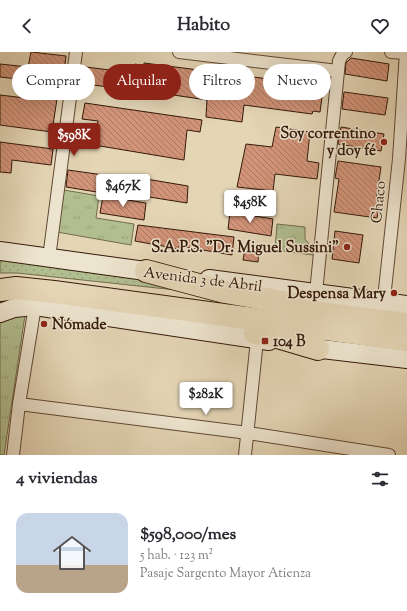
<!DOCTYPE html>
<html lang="es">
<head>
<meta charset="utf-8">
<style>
  body { margin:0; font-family:"Sorts Mill Goudy",serif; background:#f2f2f3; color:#2b2b33; height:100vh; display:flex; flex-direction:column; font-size:15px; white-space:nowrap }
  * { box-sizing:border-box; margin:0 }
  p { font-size:13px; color:#7c7c81 }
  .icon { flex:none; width:22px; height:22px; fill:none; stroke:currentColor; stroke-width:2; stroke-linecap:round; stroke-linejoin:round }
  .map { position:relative; height:403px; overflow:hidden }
  .drawer { display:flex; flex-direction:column; background:#fff; flex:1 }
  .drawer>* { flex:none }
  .hud { position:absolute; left:12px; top:12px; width:383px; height:36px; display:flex; gap:8px }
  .price { position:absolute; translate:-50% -34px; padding:0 9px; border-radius:4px; background:#fff; color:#222; font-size:13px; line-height:26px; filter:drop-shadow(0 1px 2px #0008) }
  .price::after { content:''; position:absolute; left:50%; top:24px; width:12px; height:9px; margin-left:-6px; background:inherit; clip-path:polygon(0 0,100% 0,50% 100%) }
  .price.current { background:#8f2418; color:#fff }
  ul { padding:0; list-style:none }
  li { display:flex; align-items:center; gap:12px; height:100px; padding:0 16px }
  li+li { border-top:1px solid #e1e1e2 }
  li span { display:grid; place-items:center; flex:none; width:112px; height:80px; border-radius:12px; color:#555 }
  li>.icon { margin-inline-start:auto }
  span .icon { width:48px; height:48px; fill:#fffc; stroke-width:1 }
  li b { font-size:17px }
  h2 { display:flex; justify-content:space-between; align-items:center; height:48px; padding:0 16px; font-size:17px }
  .chip { padding:0 14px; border-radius:18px; background:#fff; box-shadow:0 4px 16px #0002; font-size:14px; line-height:36px }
  .chip.current { background:#8f2418; color:#fff }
  header { display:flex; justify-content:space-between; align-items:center; height:52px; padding:0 16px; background:#fff; font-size:18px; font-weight:800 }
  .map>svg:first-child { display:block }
  .grass { fill:url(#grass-dots); stroke:#736c4c }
  .park { fill:url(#park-tufts); stroke:#736c4c }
  .building { fill:url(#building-back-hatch); stroke:#351909 }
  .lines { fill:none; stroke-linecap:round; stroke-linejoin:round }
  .street-casing { stroke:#614834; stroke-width:14 }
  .secondary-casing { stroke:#351909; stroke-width:20 }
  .highway-casing { stroke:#351909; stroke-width:24 }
  .street { stroke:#ede4cf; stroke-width:12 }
  .secondary { stroke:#ede4cf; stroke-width:18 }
  .highway { stroke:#e4d5b5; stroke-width:22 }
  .poi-dot { fill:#8f2418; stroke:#ede4cf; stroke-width:1.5 }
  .labels { text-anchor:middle; stroke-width:3; stroke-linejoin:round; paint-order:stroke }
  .poi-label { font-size:15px; font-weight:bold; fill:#351909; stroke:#ede4cf; text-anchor:end }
  .street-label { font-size:15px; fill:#351909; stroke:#ede4cf }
</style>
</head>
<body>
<header><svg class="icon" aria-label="back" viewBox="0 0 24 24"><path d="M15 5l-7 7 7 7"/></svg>Habito<svg class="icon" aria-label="heart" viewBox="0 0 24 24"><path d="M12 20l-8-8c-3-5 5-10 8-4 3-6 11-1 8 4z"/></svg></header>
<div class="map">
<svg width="407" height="403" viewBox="0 0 407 403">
  <defs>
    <pattern id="grass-dots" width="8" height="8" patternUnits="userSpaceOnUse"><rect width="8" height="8" fill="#b1be90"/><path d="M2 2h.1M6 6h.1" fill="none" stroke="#99a37b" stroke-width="1.8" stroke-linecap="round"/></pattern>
    <pattern id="park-tufts" width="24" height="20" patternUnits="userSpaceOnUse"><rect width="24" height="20" fill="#b1be90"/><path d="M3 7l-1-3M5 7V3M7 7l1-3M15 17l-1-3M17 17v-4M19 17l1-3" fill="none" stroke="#99a37b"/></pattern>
    <pattern id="building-back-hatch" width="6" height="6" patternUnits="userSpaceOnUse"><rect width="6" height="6" fill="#d29479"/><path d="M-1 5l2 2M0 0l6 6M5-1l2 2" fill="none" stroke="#ab7861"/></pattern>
  </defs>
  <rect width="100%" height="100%" fill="#e4d5b5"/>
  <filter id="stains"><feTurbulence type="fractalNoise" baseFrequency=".005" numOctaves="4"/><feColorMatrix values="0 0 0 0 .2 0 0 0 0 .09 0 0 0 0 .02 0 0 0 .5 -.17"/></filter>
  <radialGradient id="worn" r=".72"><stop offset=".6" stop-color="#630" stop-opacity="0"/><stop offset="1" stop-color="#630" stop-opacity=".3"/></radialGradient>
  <polygon class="grass" points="0,204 172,231 176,238 17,221 0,221"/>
  <g class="park">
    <polygon points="64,138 99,144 96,166 134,172 131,193 57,180"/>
    <polygon points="277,172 305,175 305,187 314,198 313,203 275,198"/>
    <polygon points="25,263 4,403 0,403 0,265"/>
  </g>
  <g class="building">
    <polygon points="31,0 66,4 64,20 61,20 52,80 0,73 0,43 25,46 27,28 0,25 0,12 28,15"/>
    <polygon points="351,6 389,12 387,29 345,22 346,11"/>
    <polygon points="144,11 316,33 316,37 323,38 320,60 313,59 312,62 244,53 242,70 206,65 207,48 140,38 140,35 119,31 119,36 83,32 86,15 134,21 135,12 144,14"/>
    <polygon points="344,40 388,46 385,63 342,57"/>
    <polygon points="85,51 202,68 200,80 187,78 184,108 94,93 98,69 82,67"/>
    <polygon points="276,75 310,80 307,109 319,111 317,127 275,122 273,139 237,135 246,92 272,95"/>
    <polygon points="341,75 384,82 381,99 338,92"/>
    <polygon points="0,90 53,97 51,113 12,108 11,121 0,120"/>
    <polygon points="338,109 381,115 376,149 380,149 377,166 334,160 339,127 335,126"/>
    <polygon points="68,118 111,124 109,142 66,135"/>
    <polygon points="146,127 188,134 187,151 143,144"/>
    <polygon points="103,144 146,151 144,168 100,161"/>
    <polygon points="230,160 273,167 271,184 228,177"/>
    <polygon points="138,173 234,185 232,203 179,194 179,197 135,189"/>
    <polygon points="335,179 363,183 359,211 332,207"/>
    <polygon points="245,197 259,199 258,210 243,208"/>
  </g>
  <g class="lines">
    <g class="street-casing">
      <g id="street">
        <polyline points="179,0 338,19"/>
        <polyline points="391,0 406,1"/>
        <polyline points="49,206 76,0"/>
        <polyline points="316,241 339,9 343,1 346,0"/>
        <polyline points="383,256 399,107 406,0"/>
        <polyline points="19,352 248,381 389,403"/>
        <polyline points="13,403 19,352 35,254"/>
        <polyline points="245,403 257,288"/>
      </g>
    </g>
    <g class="secondary-casing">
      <g id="secondary">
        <polyline points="0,199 160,221"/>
        <polyline points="209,227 407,253"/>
        <polyline points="0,261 14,256 35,254 269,289"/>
        <polyline points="305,295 407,307"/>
      </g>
    </g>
    <g class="highway-casing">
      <g id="highway">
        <polyline points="146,219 225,240 295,252"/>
        <polyline points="0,238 16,236 54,240 407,288"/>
        <polyline points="279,256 407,272"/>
        <polyline points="255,281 274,284 318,297"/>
      </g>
    </g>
    <use href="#street" class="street"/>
    <use href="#secondary" class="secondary"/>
    <use href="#highway" class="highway"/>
  </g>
  <g class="poi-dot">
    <circle cx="384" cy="90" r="4"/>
    <circle cx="347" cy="195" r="4"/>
    <circle cx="394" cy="241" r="4"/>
    <circle cx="44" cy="272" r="4"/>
    <rect x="261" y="285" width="8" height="8" rx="2"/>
  </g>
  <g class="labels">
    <g class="poi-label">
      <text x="376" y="86">Soy correntino<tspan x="376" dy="17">y doy fé</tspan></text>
      <text x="339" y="200">S.A.P.S. "Dr. Miguel Sussini"</text>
      <text x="386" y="246">Despensa Mary</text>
      <text x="52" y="277" text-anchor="start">Nómade</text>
      <text x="273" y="294" text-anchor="start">104 B</text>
    </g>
    <g class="street-label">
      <text transform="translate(378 150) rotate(-84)" y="5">Chaco</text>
      <text transform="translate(203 227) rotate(7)" y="5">Avenida 3 de Abril</text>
    </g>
  </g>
  <rect width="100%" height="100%" filter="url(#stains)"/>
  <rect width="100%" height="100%" fill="url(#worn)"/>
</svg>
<b class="price current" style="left:74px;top:105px">$598K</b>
<b class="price" style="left:123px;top:156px">$467K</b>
<b class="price" style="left:250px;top:172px">$458K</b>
<b class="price" style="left:206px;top:364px">$282K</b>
<div class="hud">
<a class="chip">Comprar</a>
<a class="chip current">Alquilar</a>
<a class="chip">Filtros</a>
<a class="chip">Nuevo</a>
</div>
</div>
<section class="drawer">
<h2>4 viviendas<svg class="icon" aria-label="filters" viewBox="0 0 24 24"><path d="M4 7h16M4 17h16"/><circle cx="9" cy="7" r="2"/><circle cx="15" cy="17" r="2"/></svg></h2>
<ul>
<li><span style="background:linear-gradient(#c9d6e8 65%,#b9a48a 0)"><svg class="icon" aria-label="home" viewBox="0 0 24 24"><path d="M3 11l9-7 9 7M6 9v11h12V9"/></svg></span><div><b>$598,000/mes</b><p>5 hab. · 123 m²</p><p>Pasaje Sargento Mayor Atienza</p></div></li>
</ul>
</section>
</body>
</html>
